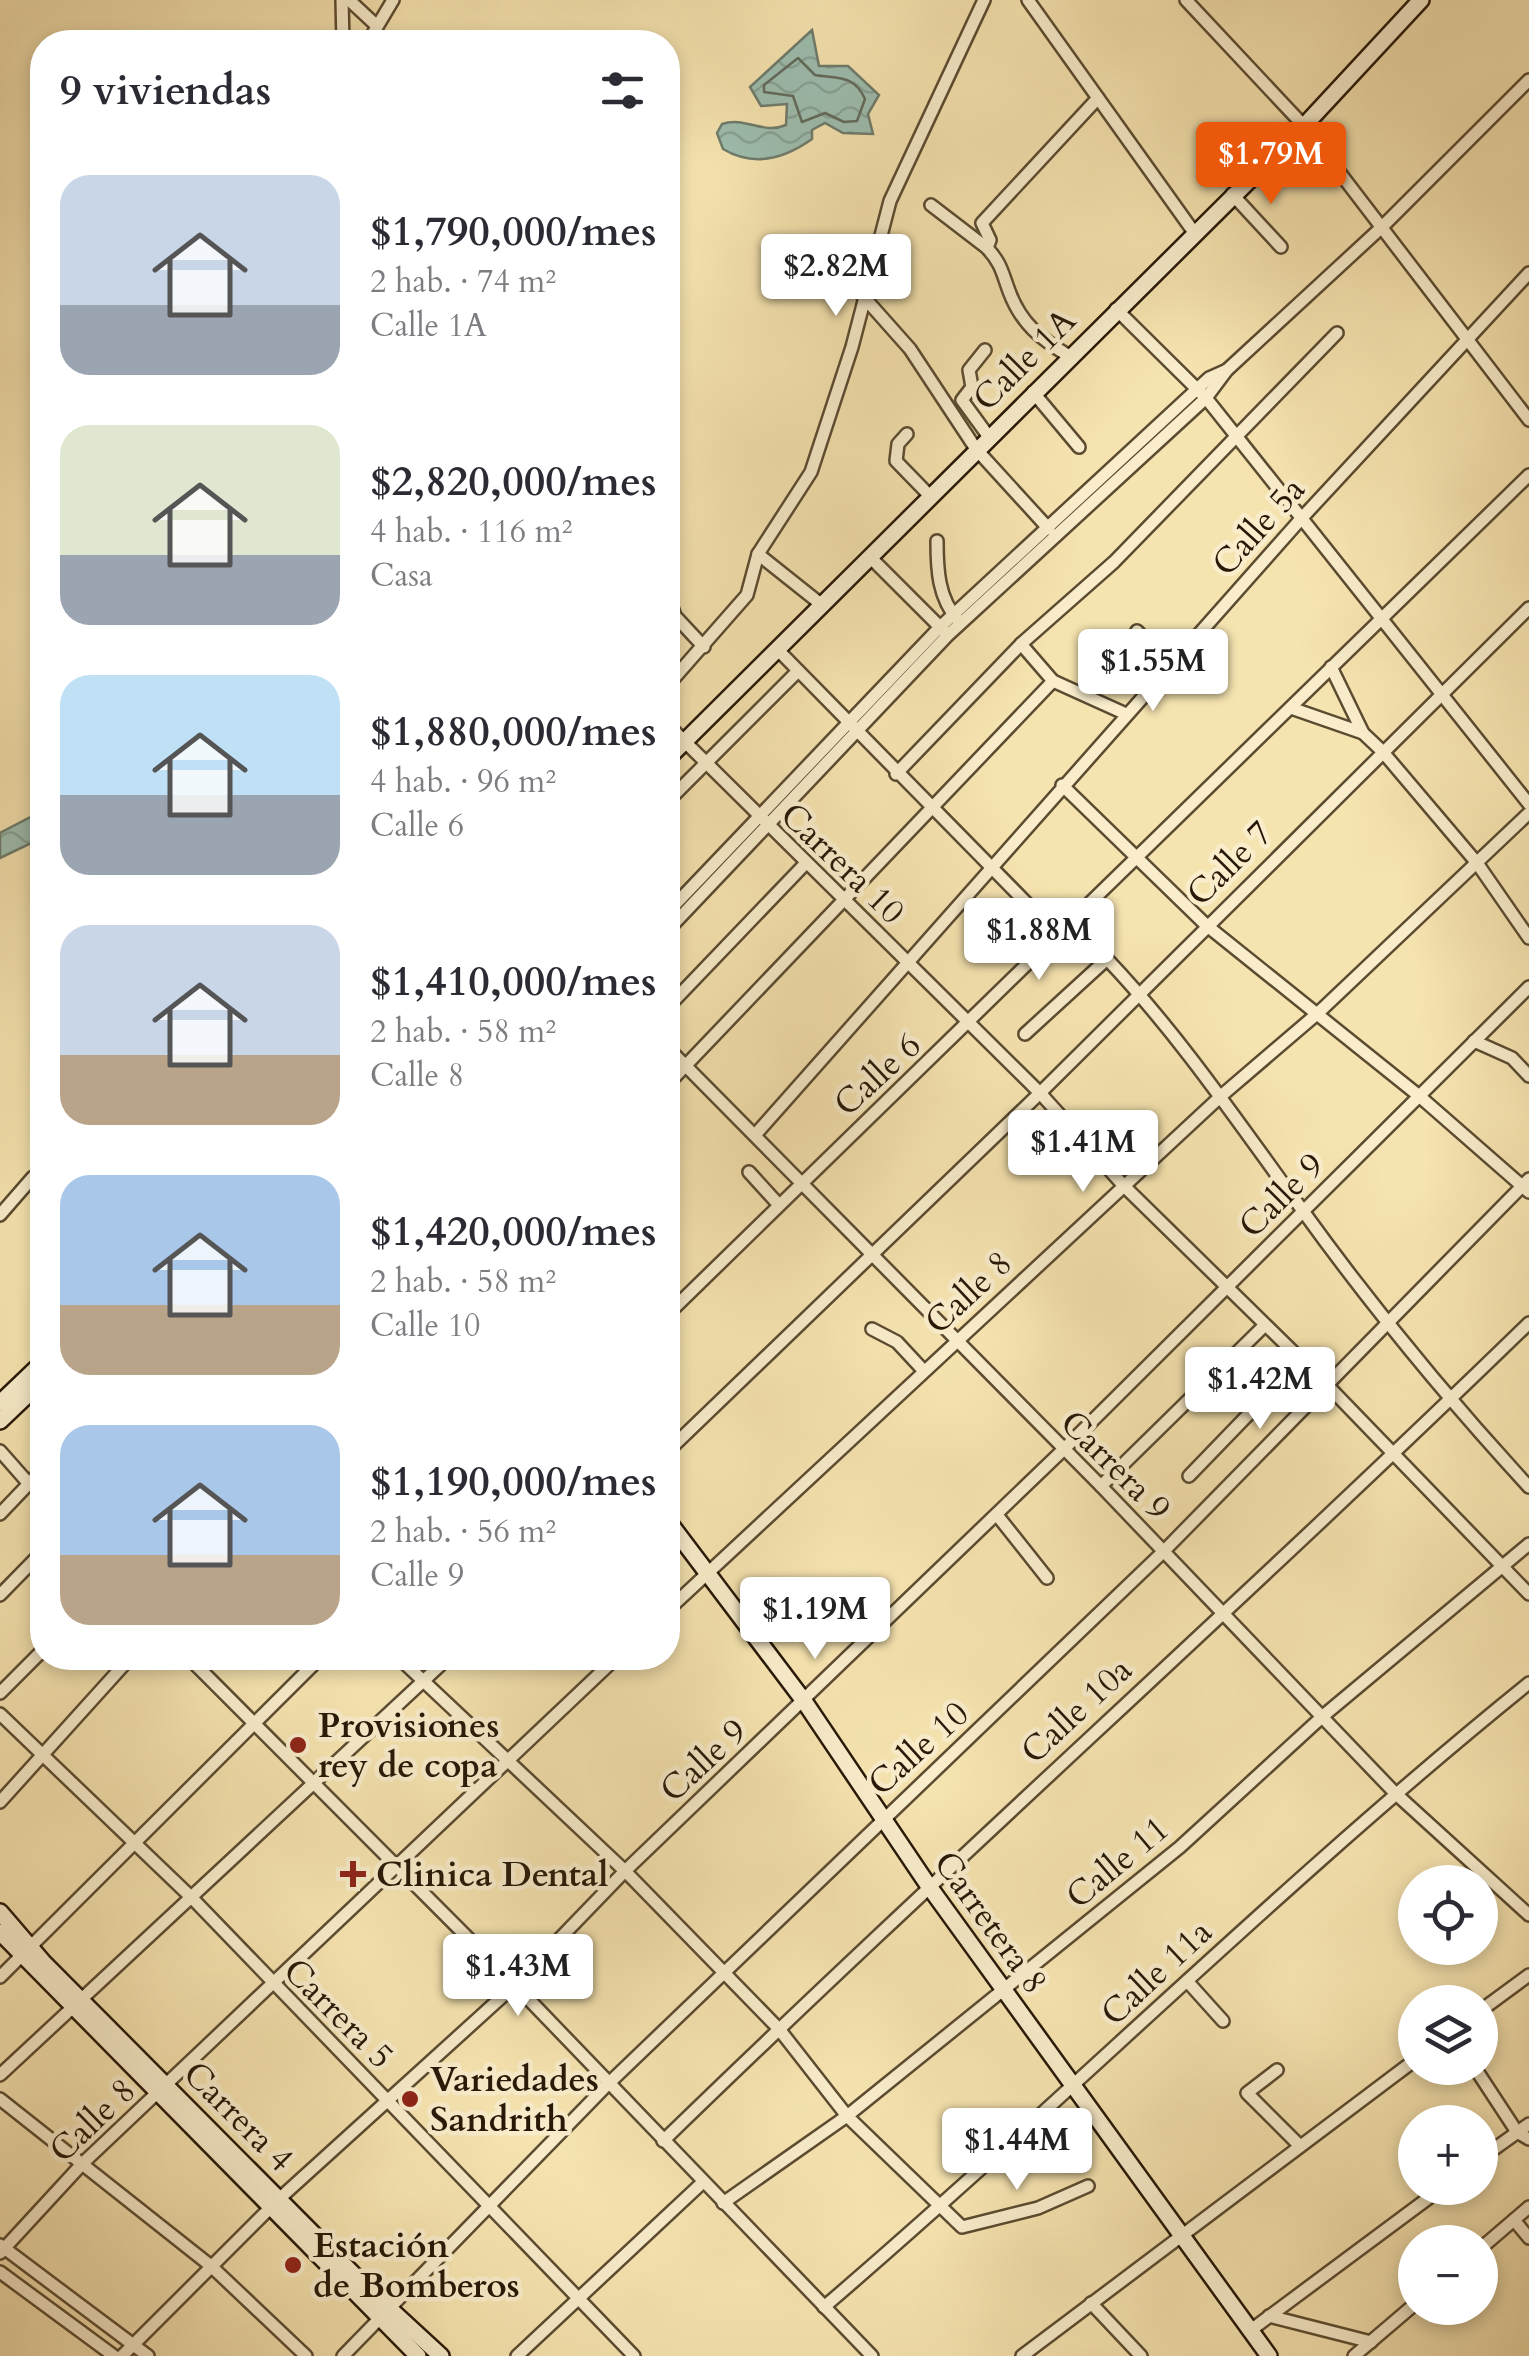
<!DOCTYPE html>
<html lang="es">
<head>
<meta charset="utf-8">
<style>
  body { margin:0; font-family:Cardo,serif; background:#f7f7f7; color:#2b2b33; height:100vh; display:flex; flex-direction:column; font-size:38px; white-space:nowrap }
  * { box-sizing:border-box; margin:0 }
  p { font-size:32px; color:#7c7c81 }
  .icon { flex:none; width:55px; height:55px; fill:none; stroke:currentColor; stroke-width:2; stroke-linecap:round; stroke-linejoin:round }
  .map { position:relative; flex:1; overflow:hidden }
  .details { position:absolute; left:30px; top:30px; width:650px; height:1640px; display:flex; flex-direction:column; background:#fff; border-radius:40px; box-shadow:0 5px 15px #0003 }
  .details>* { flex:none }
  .fabs { position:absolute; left:1398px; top:1865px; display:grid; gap:20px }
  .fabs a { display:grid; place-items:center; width:100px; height:100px; border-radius:50%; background:#fff; box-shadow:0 5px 15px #0003; font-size:50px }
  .price { position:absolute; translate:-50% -85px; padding:0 22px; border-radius:10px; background:#fff; color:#222; font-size:32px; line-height:65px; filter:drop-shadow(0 2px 5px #0008) }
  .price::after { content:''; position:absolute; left:50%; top:60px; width:30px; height:22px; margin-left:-15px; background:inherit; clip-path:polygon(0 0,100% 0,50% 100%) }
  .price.active { background:#ea580c; color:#fff }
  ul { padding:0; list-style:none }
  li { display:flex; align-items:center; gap:30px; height:250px; padding:0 30px }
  li span { display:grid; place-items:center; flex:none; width:280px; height:200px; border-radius:30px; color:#555 }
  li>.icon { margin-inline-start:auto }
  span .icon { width:120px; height:120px; fill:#fffc; stroke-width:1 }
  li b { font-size:42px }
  h2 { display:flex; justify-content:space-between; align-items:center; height:120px; padding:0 30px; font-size:42px }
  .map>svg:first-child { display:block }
  .water { fill:url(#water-waves); stroke:#6e7c6c; stroke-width:2.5 }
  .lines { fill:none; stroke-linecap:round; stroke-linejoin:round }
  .shore { stroke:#626b5c; stroke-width:2.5 }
  .street-casing { stroke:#5b4b31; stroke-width:16 }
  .secondary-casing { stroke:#271807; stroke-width:20 }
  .street { stroke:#f9edcc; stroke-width:11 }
  .secondary { stroke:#f9edcc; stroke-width:15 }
  .poi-dot { fill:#8f2418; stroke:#f9edcc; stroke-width:4 }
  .labels { text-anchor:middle; stroke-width:9; stroke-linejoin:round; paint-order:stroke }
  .street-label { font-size:35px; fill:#271807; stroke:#f9edcc }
  .poi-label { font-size:35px; font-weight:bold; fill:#271807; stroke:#f9edcc; text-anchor:start }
</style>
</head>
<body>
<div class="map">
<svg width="1529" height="2356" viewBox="0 0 1529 2356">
  <defs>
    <pattern id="water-waves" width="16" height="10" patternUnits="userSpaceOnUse" patternTransform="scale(2.5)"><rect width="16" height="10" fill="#9dbeb0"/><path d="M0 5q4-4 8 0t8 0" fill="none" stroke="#87a396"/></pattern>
  </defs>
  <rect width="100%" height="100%" fill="#f6e4b0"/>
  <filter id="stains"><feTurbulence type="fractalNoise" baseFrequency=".002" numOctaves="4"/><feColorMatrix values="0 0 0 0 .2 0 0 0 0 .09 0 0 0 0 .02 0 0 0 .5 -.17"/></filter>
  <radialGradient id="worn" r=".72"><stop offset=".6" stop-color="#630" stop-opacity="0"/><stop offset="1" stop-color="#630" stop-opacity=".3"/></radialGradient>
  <g class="water">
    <path d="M812,30L819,66H848L879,95L868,114L873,134L843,133L825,123L812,130V139C784,159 753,167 723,149L717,133L722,124C745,116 763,135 786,125L787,104L761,106L750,87Z"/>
    <polygon points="42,811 42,838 0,858 0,833"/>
  </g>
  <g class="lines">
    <path class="shore" d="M798,58L815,75C837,79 854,74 865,99L857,121L844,122L825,113L802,122L793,96L764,92V85Z"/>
    <g class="street-casing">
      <g id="street">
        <polyline points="342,0 343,42"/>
        <polyline points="349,0 377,26"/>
        <polyline points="1028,0 1193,231"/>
        <polyline points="1186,0 1304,126 1529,420"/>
        <polyline points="368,42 393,0"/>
        <polyline points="1232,194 1281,247"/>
        <polyline points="931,205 987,248"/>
        <polyline points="862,295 910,349 976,449 1049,529"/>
        <polyline points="1116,309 1206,398 1529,804"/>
        <polyline points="985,350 969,370 972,387 962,400 989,437"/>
        <path d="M1069,356C1041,339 1021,324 1009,291C1002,272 1001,263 987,248L990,240L982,223L1098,98"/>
        <polyline points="1033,392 1079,447"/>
        <polyline points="907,434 898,444 896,461 930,496"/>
        <path d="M937,541C937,569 938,598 958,620"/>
        <polyline points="758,554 822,605"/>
        <polyline points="870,557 945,632"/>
        <polyline points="668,567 671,556"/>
        <polyline points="668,595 675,616 704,647"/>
        <polyline points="1137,631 1169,666"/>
        <polyline points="779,651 1058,935"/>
        <polyline points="1331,667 1363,733"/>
        <polyline points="1053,681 1126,714"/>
        <polyline points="668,685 747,595 758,554 811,472 852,347 890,201 984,0"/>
        <polyline points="1291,708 1363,733 1382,751 1477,863 1529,938"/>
        <polyline points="668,725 1040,1093 1124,1186 1329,1387 1529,1594"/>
        <polyline points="896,774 1021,644 1114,562 1337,333"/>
        <polyline points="1062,785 1206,925 1418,1095 1529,1192"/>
        <polyline points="668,801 798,671"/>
        <polyline points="668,912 940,627 1209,378 1227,370"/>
        <polyline points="668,930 948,635 1206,398 1227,370 1383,226 1529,80"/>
        <polyline points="668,1007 805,864"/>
        <path d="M1025,1034L1107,959C1181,1037 1240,1125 1303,1211C1373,1308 1448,1399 1529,1487"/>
        <polyline points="1474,1041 1512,1058 1529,1076"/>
        <polyline points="668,1048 1101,1486 1395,1793 1529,1915"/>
        <polyline points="668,1084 1053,681 1021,644"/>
        <polyline points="755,1135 1300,520 1529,273"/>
        <polyline points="749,1172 779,1205"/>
        <polyline points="0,1215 33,1177 42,1174"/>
        <polyline points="668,1314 1529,475"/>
        <polyline points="872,1329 897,1342 923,1370"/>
        <polyline points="0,1451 30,1485"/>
        <polyline points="668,1451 1040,1093 1529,608"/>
        <polyline points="1189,1476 1301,1360"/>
        <polyline points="1101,1486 1265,1325"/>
        <polyline points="0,1514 42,1470"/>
        <polyline points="997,1515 1047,1578"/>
        <polyline points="0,1595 42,1552"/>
        <polyline points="668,1610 1221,1096 1318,1013 1529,813"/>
        <polyline points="189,1658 515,1985 872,2356"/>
        <polyline points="399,1658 625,1871 779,2029 847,2116 962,2227 1038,2208 1088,2186"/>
        <polyline points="0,1693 42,1651"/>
        <polyline points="0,1714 192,1898 634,2356"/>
        <polyline points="0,1802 130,1658"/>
        <polyline points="0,1977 320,1658"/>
        <polyline points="1187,1981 1223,2021"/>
        <polyline points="1480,2011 1529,1975"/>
        <polyline points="1475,2068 1517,2132 1529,2139"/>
        <polyline points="1277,2070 1247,2093 1300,2146"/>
        <polyline points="0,2075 448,1658"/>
        <polyline points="0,2099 211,2266 306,2356"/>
        <path d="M663,2141C948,1864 1244,1600 1529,1323"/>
        <polyline points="1480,2159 1529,2124"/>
        <polyline points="723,2203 847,2116 1180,1847 1323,1716 1529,1544"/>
        <polyline points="1514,2220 1529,2238"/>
        <polyline points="0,2245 148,2356"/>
        <polyline points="1480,2249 1529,2207"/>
        <polyline points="0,2253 82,2164 616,1658"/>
        <polyline points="0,2272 114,2356"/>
        <polyline points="1091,2303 1141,2356"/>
        <path d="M824,2307C1062,2103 1285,1880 1529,1683"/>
        <polyline points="1269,2316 1371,2342"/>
        <polyline points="1251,2330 1442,2188"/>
        <polyline points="122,2356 279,2199 515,1985 625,1871 1063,1450 1529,987"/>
        <polyline points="343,2356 607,2085 1163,1552 1529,1179"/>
        <polyline points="517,2356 702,2183"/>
        <polyline points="1022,2356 1415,2060"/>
        <polyline points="1354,2356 1415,2304"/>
      </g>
    </g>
    <g class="secondary-casing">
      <g id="secondary">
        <polyline points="668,758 1304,126 1421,0"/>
        <polyline points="0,1403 42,1363"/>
        <polyline points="0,1421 42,1381"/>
        <polyline points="668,1521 804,1701 928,1885 1269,2356"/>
        <polyline points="0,1912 43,1962 366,2287 441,2356"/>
        <polyline points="0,1932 418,2356"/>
      </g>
    </g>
    <use href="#street" class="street"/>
    <use href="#secondary" class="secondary"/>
  </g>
  <g class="poi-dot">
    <circle cx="298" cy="1745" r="10"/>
    <path d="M348 1859h10v10h10v10h-10v10h-10v-10h-10v-10h10z"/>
    <circle cx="410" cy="2099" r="10"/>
    <circle cx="293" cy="2265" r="10"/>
  </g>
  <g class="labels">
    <g class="street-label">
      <text transform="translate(1024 359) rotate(-45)" y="12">Calle 1A</text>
      <text transform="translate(1258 526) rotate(-48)" y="12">Calle 5a</text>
      <text transform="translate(843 863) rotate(44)" y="12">Carrera 10</text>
      <text transform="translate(1229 863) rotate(-45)" y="12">Calle 7</text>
      <text transform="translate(877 1074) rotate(-43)" y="12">Calle 6</text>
      <text transform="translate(1281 1195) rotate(-45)" y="12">Calle 9</text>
      <text transform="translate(968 1292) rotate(-43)" y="12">Calle 8</text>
      <text transform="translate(1116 1465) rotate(45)" y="12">Carrera 9</text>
      <text transform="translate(1076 1710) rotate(-43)" y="12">Calle 10a</text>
      <text transform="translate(918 1748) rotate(-42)" y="12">Calle 10</text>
      <text transform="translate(703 1760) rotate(-43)" y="12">Calle 9</text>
      <text transform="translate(1117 1862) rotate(-40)" y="12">Calle 11</text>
      <text transform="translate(991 1922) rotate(54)" y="12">Carretera 8</text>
      <text transform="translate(1156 1972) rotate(-43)" y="12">Calle 11a</text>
      <text transform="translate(339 2013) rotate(45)" y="12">Carrera 5</text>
      <text transform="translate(239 2116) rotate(45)" y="12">Carrera 4</text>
      <text transform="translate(92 2120) rotate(-44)" y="12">Calle 8</text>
    </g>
    <g class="poi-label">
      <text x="318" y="1737">Provisiones<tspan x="318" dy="40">rey de copa</tspan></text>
      <text x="376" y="1886">Clinica Dental</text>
      <text x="430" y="2091">Variedades<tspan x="430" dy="40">Sandrith</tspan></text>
      <text x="313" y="2257">Estación<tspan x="313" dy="40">de Bomberos</tspan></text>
    </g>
  </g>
  <rect width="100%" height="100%" filter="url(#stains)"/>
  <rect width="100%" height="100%" fill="url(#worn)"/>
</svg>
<div class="fabs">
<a><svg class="icon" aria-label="locate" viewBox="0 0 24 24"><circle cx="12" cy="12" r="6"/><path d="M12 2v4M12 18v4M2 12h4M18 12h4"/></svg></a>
<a><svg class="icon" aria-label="layers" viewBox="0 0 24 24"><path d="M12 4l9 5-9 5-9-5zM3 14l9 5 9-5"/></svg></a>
<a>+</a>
<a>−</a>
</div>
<b class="price active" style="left:1271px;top:207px">$1.79M</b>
<b class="price" style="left:836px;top:319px">$2.82M</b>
<b class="price" style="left:1153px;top:714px">$1.55M</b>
<b class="price" style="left:1039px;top:983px">$1.88M</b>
<b class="price" style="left:1083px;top:1195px">$1.41M</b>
<b class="price" style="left:1260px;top:1432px">$1.42M</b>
<b class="price" style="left:815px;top:1662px">$1.19M</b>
<b class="price" style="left:518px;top:2019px">$1.43M</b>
<b class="price" style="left:1017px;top:2193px">$1.44M</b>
<section class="details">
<h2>9 viviendas<svg class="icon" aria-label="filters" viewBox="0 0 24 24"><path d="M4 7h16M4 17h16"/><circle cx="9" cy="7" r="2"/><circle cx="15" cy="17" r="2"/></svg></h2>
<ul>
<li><span style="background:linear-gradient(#c9d6e8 65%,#9aa5b1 0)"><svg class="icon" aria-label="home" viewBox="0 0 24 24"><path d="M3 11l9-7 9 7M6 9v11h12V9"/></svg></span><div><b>$1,790,000/mes</b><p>2 hab. · 74 m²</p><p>Calle 1A</p></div></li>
<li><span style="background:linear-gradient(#dfe7d0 65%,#9aa5b1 0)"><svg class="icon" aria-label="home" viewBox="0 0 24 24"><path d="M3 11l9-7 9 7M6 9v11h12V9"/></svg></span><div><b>$2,820,000/mes</b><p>4 hab. · 116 m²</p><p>Casa</p></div></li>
<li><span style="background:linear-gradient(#bfe0f5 60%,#9aa5b1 0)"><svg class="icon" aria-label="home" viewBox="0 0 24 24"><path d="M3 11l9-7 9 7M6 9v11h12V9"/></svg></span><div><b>$1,880,000/mes</b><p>4 hab. · 96 m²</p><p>Calle 6</p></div></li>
<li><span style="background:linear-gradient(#c9d6e8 65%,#b9a48a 0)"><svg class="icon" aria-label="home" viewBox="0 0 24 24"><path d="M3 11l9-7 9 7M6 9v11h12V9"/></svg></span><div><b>$1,410,000/mes</b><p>2 hab. · 58 m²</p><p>Calle 8</p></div></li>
<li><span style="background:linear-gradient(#a9c7e8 65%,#b9a48a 0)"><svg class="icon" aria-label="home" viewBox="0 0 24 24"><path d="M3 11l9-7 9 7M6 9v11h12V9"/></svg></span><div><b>$1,420,000/mes</b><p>2 hab. · 58 m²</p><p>Calle 10</p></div></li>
<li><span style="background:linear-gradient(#a9c7e8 65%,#b9a48a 0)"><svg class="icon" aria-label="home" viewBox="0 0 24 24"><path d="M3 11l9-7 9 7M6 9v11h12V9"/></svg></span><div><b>$1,190,000/mes</b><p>2 hab. · 56 m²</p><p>Calle 9</p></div></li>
</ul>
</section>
</div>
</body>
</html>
